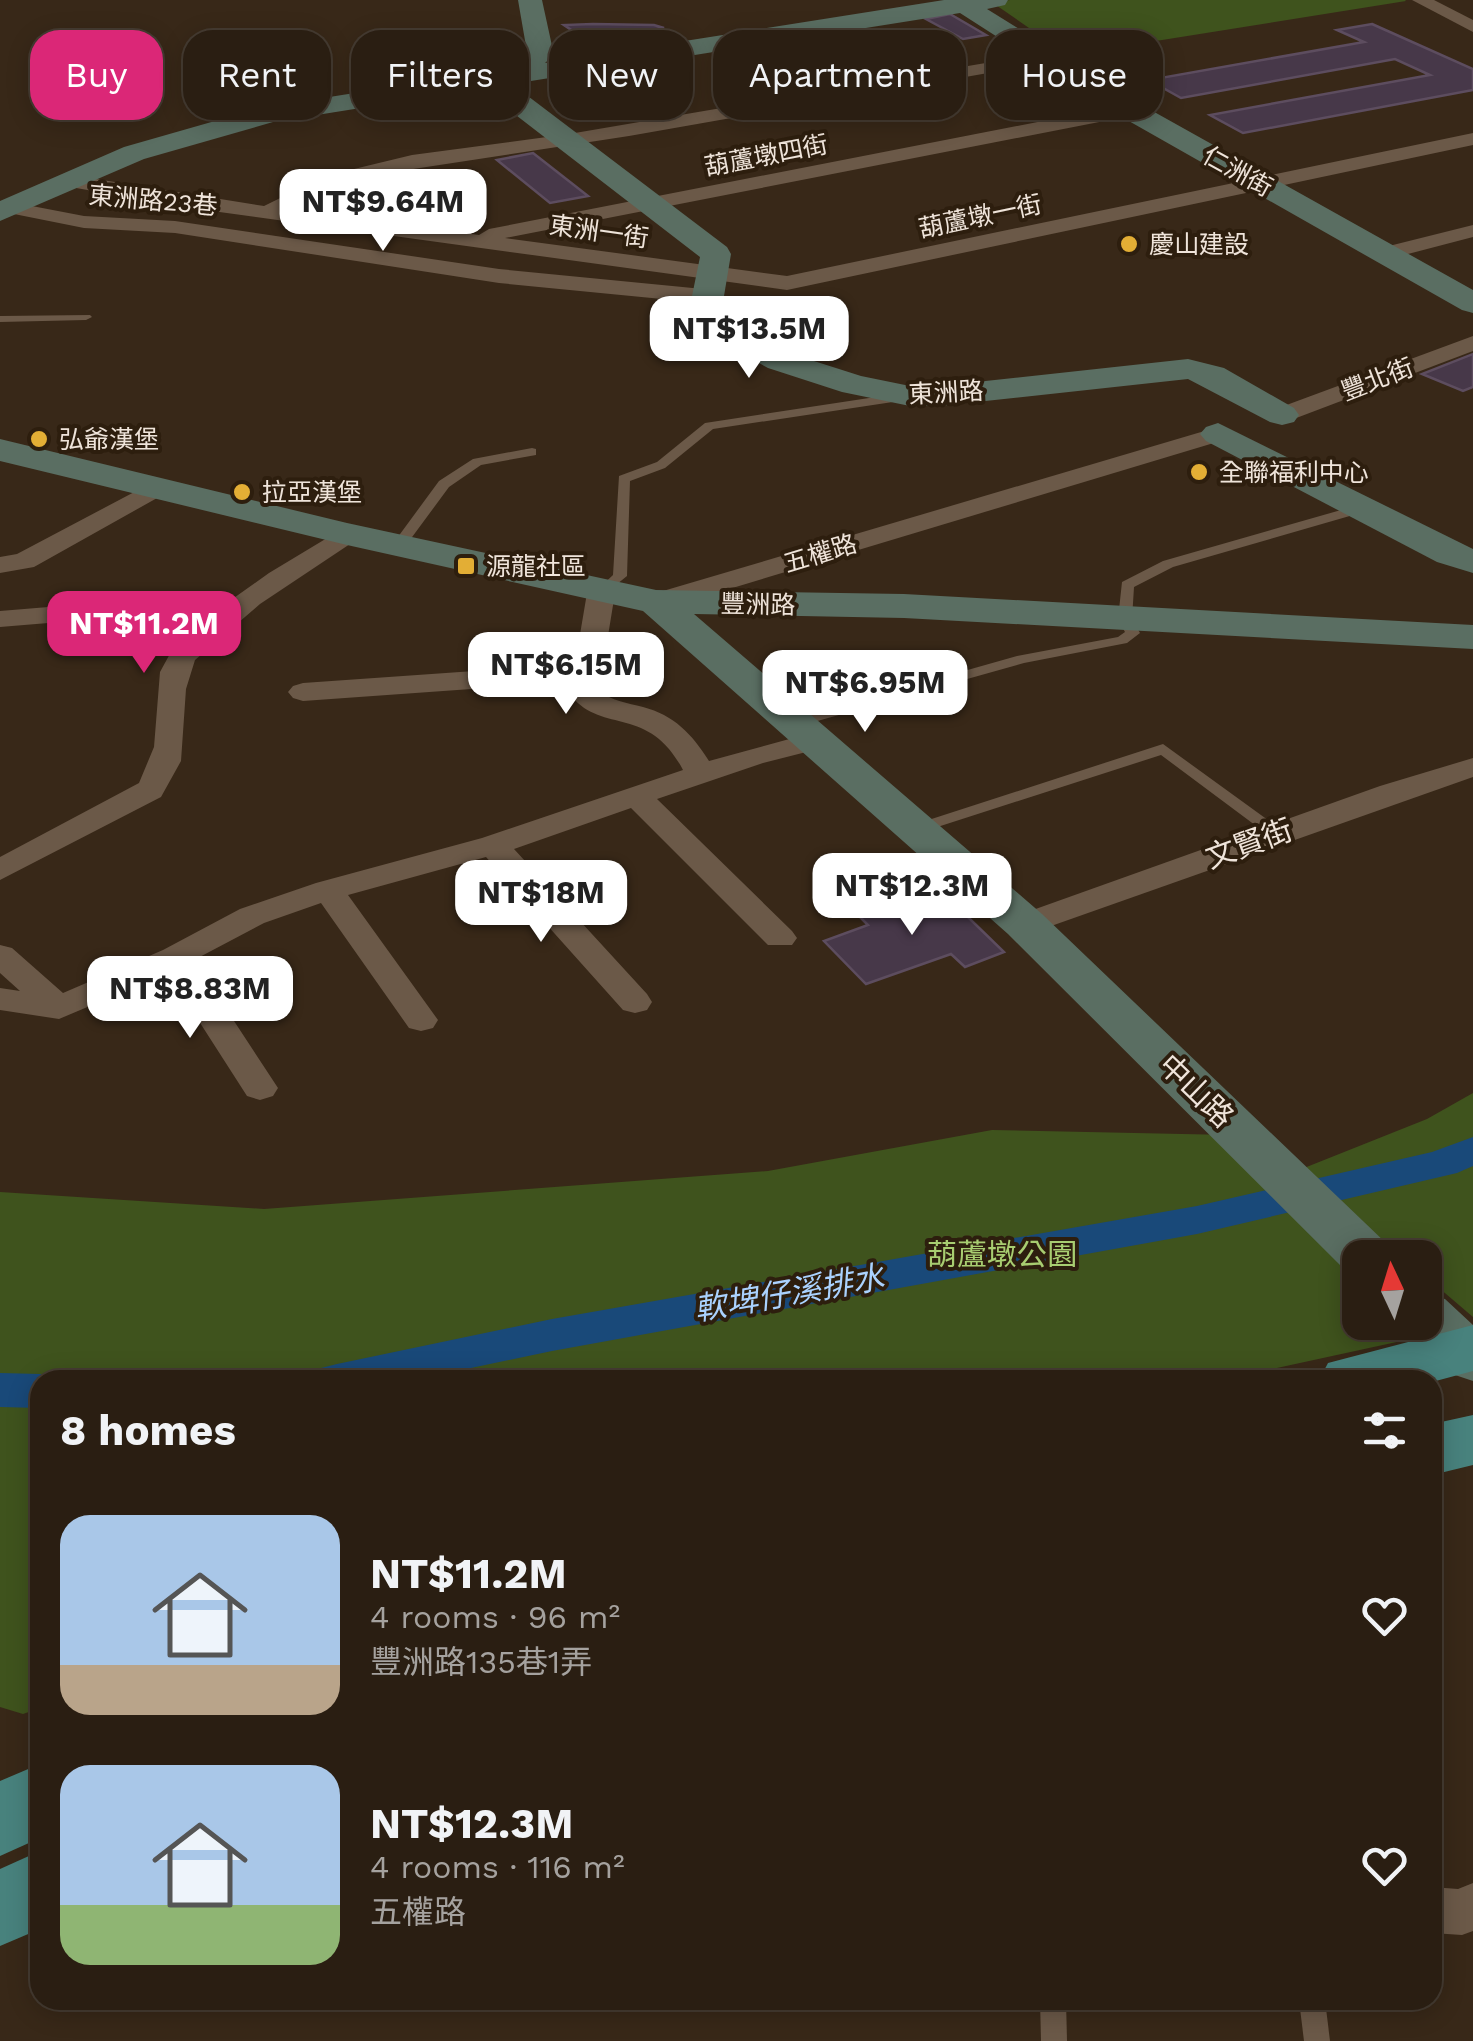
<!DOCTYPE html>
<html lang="en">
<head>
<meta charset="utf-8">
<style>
  body { margin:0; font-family:"Work Sans","Noto Sans TC",sans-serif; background:#362b20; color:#f1f3f6; height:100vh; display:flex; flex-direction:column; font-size:38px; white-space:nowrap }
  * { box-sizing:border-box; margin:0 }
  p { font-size:32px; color:#a5a29f }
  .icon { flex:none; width:55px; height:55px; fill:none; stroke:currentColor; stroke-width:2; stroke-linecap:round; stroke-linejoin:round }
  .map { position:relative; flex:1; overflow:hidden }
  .details { position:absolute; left:30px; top:1370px; width:1412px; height:640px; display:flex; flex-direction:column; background:#2a1e12; border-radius:30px; box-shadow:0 5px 25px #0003,0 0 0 2px #463c32 }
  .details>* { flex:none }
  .top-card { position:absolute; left:30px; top:30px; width:1415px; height:90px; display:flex; gap:20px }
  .needle { width:65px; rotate:356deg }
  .controls { position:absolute; left:1342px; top:1240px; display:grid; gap:20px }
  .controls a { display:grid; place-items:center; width:100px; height:100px; border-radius:20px; background:#2a1e12; box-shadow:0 5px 25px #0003,0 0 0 2px #463c32; font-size:50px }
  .price { position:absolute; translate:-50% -85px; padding:0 22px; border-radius:20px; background:#fff; color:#222; font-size:32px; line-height:65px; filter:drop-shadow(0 2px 5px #0008) }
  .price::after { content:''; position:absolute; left:50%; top:60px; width:30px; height:22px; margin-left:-15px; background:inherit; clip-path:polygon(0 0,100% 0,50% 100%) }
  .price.selected { background:#db2777; color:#fff }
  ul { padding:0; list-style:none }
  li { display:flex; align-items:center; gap:30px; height:250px; padding:0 30px }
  li span { display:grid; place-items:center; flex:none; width:280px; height:200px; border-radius:30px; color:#555 }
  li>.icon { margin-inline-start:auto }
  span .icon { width:120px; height:120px; fill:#fffc; stroke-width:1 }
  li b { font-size:42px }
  h2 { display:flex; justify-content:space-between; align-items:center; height:120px; padding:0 30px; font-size:42px }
  .pill { padding:0 35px; border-radius:30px; background:#2a1e12; box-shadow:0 5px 25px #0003,0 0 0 2px #463c32; font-size:35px; line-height:90px }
  .pill.selected { background:#db2777; color:#fff }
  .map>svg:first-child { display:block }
  .green { fill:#3f531d }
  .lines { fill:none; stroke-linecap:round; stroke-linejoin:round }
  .canal { fill:#194979; fill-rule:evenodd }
  .building { fill:#473849; stroke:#5d4d5f; stroke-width:2.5 }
  .lane { fill:#6b5948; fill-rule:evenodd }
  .street { fill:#6b5948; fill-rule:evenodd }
  .secondary { fill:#5a6e62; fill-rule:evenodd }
  .primary { fill:#48827d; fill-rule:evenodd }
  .poi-dot { fill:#e3ae35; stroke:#2d1e0e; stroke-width:4 }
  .labels { text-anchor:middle; stroke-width:8; stroke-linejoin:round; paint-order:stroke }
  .far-street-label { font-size:25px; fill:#efe4da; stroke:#2d1e0e }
  .far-poi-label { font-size:25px; fill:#efe4da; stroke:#2d1e0e; text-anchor:start }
  .street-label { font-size:30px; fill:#efe4da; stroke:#2d1e0e }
  .park-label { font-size:30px; fill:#a8cd71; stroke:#2d1e0e }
  .water-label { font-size:32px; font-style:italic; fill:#aad2ff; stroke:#2d1e0e }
</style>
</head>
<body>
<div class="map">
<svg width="1473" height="2041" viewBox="0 0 1473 2041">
  <rect width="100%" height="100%" fill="#382818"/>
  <g class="green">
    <polygon points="1010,0 1405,0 1406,1 1068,55 993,3"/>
    <polygon points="1473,1093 1473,1317 1425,1276 1425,1258 1403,1257 1299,1170 1427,1119"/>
    <polygon points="992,1130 1230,1135 1360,1275 1360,1322 1401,1323 1415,1338 1221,1380 40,1380 40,1708 23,1714 0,1707 0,1192 264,1209 768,1171"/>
  </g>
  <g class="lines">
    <g class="canal">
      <polygon points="1473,1137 1473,1166 1457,1173 1197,1234 552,1351 414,1380 315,1380 321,1368 337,1364 552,1319 1197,1206 1432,1152"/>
      <polygon points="0,1373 40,1374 56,1380 40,1380 40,1408 0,1407"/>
    </g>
  </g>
  <g class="building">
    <polygon points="950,14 986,35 963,39 926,19"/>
    <polygon points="593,24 654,25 664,28 586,40 564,25"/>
    <polygon points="1372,24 1473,69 1473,90 1243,133 1210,115 1430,75 1395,59 1181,98 1149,80 1364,42 1337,30"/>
    <polygon points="1058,80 1078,91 1049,96 1075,113 1040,118 998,89"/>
    <polygon points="533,153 588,196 550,203 497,160"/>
    <polygon points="1473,354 1473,387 1463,391 1422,374"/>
    <polygon points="939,889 1004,952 965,967 951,954 866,984 824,941 868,925 857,914"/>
  </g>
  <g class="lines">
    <g class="lane">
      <polygon points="90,315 92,317 86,320 0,322 0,316"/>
      <polygon points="902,393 908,397 906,400 713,429 665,468 630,481 627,576 601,597 594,593 613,575 619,476 657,462 705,423"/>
      <polygon points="532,448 536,449 536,455 481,465 449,487 404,548 394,548 392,545 439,481 473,459"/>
      <polygon points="1362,504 1367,505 1367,511 1173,567 1134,587 1132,619 1140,633 1127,643 1024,663 796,727 789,723 791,720 1017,656 1118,637 1125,632 1118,619 1122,582 1163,561"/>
      <polygon points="1163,744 1283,831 1285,834 1283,837 1271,837 1161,755 925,831 919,833 911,828 913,825"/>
      <polygon points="1040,2000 1066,2000 1067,2041 1041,2041"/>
      <polygon points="1299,2000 1325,2000 1330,2041 1304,2041"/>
    </g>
    <g class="street">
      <polygon points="1412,0 1434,0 1473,20 1473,32"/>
      <polygon points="1050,52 1056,53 1056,61 629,136 374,175 339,185 288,209 479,235 489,229 1130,104 1140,110 1130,116 505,238 787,276 1473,133 1473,145 787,290 183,207 65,186 55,180 65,174 264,206 325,176 412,155 569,134"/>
      <polygon points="11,202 84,216 175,221 499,269 703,289 714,296 703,303 499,283 175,233 84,228 4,212 1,208"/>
      <polygon points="1473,225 1473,237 1385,260 1374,254 1377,249"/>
      <polygon points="1473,336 1473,351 1291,420 1273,420 1270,415 1273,410"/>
      <polygon points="1218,427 1230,434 1227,439 666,608 646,608 642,602 646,596"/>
      <polygon points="157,480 166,483 170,488 166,493 34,567 0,573 0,557 17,554"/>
      <polygon points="347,526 360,534 356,540 260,604 195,660 186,689 181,761 161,797 0,880 0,857 139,783 154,747 160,672 172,650 191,630 133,616 0,627 0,611 133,600 207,617 269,573"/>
      <path d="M601,585L615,593L599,691C613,701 627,703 643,707C674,715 692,734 709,761L815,732L826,735L830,741L826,747L763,763L657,799L792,931L797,938L792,945H768L631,808L514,849L647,994L652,1002L647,1010L635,1013L623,1010L486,857L348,895L438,1020L433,1028L421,1031L409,1028L321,903L264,923L194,960L278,1088L273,1096L260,1100L247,1096L168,973L59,1019L0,1010V988L20,991L0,973V945L12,948L63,993L163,950L240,909L316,883L482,838L683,770C648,703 600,736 569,693L571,682L303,701L293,698L288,692L293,686L303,683L575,664L587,593Z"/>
      <polygon points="1473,758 1473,777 1037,931 1013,931 1008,924 1013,917 1380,786"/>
      <polygon points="1473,1883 1473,1931 1462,1935 1432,1933 1432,1887 1458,1889"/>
    </g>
    <g class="secondary">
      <polygon points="518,0 542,0 554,55 545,63 944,0 1008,0 1005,5 987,9 1140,104 1473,290 1473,313 1462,310 1120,116 960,13 512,84 727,247 731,254 724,296 728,313 737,324 792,354 861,376 910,386 939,386 1188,359 1224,368 1294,408 1299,415 1294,422 1282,425 1270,422 1188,379 939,406 910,406 842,392 768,368 713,338 696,314 692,296 700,257 491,96 486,88 273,122 144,159 0,221 0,201 124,147 260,108 487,72 527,52"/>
      <polygon points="1218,423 1473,549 1473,573 1437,562 1206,441 1200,434 1206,427"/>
      <polygon points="0,439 347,523 656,590 904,594 1473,625 1473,649 904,618 694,614 1042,914 1387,1244 1395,1258 1360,1258 1360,1276 1347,1272 1008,934 643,611 347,545 0,461"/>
      <polygon points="1425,1293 1445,1299 1473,1325 1473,1381 1452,1374 1401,1322 1425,1322"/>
    </g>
    <g class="primary">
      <polygon points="1473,1325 1473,1371 1432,1382 1319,1380 1328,1363"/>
      <polygon points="1473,1415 1473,1465 1432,1475 1432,1424"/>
      <polygon points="40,1764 40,1838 0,1856 0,1781"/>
      <polygon points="40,1851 40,1929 0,1946 0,1869"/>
    </g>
  </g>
  <g class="poi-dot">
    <circle cx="1129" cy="244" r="10"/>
    <circle cx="39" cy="439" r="10"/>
    <circle cx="1199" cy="472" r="10"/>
    <circle cx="242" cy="492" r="10"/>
    <rect x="456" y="556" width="20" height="20" rx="5"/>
  </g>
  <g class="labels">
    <g class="far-street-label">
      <text transform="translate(766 155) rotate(-11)" y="9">葫蘆墩四街</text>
      <text transform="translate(1238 171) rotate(29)" y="9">仁洲街</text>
      <text transform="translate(153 200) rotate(5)" y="9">東洲路23巷</text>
      <text transform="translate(980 216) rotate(-12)" y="9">葫蘆墩一街</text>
      <text transform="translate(599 231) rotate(8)" y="9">東洲一街</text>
      <text transform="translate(1377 379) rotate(-21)" y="9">豐北街</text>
      <text transform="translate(946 392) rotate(-3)" y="9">東洲路</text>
      <text transform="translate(820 553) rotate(-17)" y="9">五權路</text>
      <text transform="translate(758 604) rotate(1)" y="9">豐洲路</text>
    </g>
    <g class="far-poi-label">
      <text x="1149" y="253">慶山建設</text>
      <text x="59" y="448">弘爺漢堡</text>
      <text x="1219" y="481">全聯福利中心</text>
      <text x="262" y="501">拉亞漢堡</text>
      <text x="486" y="575">源龍社區</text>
    </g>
    <g class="street-label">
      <text transform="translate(1249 844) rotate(-20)" y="10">文賢街</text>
      <text transform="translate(1196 1091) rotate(44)" y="10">中山路</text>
    </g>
    <g class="park-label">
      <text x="1002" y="1265">葫蘆墩公園</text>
    </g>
    <g class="water-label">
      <text transform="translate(789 1293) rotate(-10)" y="11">軟埤仔溪排水</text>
    </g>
  </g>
</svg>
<div class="controls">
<a><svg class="needle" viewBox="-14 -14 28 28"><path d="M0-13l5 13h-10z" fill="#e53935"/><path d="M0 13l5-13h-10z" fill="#a5a29f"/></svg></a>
</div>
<b class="price" style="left:383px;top:254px">NT$9.64M</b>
<b class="price" style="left:749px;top:381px">NT$13.5M</b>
<b class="price selected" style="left:144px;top:676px">NT$11.2M</b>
<b class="price" style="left:566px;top:717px">NT$6.15M</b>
<b class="price" style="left:865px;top:735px">NT$6.95M</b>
<b class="price" style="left:912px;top:938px">NT$12.3M</b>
<b class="price" style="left:541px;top:945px">NT$18M</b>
<b class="price" style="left:190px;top:1041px">NT$8.83M</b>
<div class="top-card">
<a class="pill selected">Buy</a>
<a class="pill">Rent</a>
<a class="pill">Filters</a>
<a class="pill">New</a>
<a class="pill">Apartment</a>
<a class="pill">House</a>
</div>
<section class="details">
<h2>8 homes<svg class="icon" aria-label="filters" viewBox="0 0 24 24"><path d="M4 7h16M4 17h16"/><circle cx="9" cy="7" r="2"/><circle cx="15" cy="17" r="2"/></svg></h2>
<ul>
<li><span style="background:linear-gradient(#a9c7e8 75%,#b9a48a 0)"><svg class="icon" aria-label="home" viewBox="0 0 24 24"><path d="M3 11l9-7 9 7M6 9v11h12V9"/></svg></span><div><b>NT$11.2M</b><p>4 rooms · 96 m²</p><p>豐洲路135巷1弄</p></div><svg class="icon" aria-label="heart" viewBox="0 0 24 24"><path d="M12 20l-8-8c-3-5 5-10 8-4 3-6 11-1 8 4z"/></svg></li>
<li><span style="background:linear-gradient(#a9c7e8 70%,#8fb573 0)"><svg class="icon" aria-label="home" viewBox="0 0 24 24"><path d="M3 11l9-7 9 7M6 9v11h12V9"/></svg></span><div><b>NT$12.3M</b><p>4 rooms · 116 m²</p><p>五權路</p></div><svg class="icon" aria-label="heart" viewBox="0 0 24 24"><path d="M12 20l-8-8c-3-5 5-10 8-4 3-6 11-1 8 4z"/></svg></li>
</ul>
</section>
</div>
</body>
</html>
